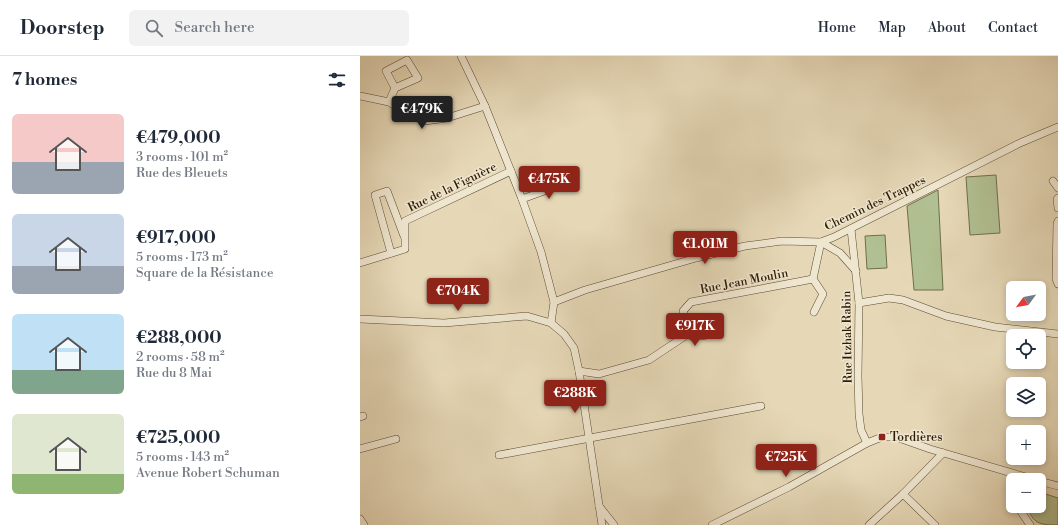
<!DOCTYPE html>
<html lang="en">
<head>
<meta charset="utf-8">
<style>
  body { margin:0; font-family:"Libre Bodoni",serif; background:#f2f2f3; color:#1f2937; height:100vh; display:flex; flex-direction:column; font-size:15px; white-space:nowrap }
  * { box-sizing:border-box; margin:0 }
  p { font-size:13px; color:#747a83 }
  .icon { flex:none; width:22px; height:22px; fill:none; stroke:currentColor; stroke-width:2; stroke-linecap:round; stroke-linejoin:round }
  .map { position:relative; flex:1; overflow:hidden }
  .panel { display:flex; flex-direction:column; background:#fff; width:360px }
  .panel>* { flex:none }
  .needle { width:26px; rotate:238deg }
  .buttons { position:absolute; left:646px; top:225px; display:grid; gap:8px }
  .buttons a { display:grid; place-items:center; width:40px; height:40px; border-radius:6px; background:#fff; box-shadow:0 2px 6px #0003; font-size:20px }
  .price { position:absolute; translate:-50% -34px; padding:0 9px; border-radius:4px; background:#8f2418; color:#fff; font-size:13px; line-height:26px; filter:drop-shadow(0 1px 2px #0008) }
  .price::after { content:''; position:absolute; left:50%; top:24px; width:12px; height:9px; margin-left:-6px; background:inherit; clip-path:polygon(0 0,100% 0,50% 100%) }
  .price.active { background:#222; color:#fff }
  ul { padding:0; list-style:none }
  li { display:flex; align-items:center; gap:12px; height:100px; padding:0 12px }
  li span { display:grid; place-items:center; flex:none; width:112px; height:80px; border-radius:6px; color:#555 }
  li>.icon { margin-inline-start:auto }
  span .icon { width:48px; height:48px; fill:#fffc; stroke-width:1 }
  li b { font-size:17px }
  h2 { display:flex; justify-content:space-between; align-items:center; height:48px; padding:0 12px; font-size:17px }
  header { display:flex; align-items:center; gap:24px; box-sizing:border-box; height:56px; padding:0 20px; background:#fff; border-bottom:1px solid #e0e1e3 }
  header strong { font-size:19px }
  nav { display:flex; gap:22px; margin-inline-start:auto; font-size:14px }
  .search { width:280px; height:36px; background:#f2f2f3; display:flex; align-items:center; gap:10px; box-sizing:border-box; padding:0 14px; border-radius:6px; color:#747a83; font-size:15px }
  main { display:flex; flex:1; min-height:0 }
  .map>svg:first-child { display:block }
  .green { fill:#b1c092; stroke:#6f6e4a }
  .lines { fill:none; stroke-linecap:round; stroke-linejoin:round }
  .street-casing { stroke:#5b4a30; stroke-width:8 }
  .street { stroke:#efe6d0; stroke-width:7 }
  .poi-dot { fill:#8f2418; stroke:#efe6d0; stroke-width:1.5 }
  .labels { text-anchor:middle; stroke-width:3; stroke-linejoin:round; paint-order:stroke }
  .street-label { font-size:12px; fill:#2d1b03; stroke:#efe6d0 }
  .poi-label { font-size:12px; fill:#2d1b03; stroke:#efe6d0; text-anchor:start }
</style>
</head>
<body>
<header>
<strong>Doorstep</strong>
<div class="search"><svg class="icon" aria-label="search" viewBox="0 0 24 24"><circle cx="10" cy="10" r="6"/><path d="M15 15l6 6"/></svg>Search here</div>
<nav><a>Home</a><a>Map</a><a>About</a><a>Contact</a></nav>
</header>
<main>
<section class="panel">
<h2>7 homes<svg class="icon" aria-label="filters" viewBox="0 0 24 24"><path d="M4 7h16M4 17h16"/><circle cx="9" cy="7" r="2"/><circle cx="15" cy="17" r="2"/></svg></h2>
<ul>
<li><span style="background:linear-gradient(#f6c9c9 60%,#9aa5b1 0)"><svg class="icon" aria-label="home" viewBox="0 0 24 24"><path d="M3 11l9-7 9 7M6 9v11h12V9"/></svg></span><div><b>€479,000</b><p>3 rooms · 101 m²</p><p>Rue des Bleuets</p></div></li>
<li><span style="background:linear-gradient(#c9d6e8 65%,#9aa5b1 0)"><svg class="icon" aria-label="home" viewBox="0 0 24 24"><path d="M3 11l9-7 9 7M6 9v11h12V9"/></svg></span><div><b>€917,000</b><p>5 rooms · 173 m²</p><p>Square de la Résistance</p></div></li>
<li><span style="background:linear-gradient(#bfe0f5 70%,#7fa58c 0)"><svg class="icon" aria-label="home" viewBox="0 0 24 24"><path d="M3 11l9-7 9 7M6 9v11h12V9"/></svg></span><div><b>€288,000</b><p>2 rooms · 58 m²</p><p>Rue du 8 Mai</p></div></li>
<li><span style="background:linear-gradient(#dfe7d0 75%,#8fb573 0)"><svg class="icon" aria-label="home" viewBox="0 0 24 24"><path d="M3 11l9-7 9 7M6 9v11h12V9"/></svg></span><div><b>€725,000</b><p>5 rooms · 143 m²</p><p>Avenue Robert Schuman</p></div></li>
</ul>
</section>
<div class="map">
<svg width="698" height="469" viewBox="0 0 698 469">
  <rect width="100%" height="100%" fill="#e6d8b7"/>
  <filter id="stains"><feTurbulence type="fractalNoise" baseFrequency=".005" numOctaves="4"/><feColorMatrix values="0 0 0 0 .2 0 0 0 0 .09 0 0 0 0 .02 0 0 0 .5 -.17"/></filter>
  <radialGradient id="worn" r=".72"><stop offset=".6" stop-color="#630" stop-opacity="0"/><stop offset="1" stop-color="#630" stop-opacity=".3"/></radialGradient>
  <g class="green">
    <polygon points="636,119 640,177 610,179 606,121"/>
    <polygon points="578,134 583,234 554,234 547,150"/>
    <polygon points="525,179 527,212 507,213 505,180"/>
    <path d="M679,436L698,442V469C680,469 673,468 667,450H679Z"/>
  </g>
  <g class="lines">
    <g class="street-casing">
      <g id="street">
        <polyline points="101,0 125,50 162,143 181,196 194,246 191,267"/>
        <polygon points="47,4 58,22 35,32 26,15"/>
        <polyline points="0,40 29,46 46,57 65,65 87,62 125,50"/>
        <polyline points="29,46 35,32"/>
        <polyline points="693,125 698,132"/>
        <polyline points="698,142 697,143 698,152"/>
        <polyline points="162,143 209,126"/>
        <polyline points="698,165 697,168 696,223 698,228"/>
        <polyline points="491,173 499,247 498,320 499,358 501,374 507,387"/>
        <polyline points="31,197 15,139 27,135 44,180"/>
        <polyline points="0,207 45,193 45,165 151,115"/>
        <polyline points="453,223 461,186 480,197 496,215"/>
        <polyline points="453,223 463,238 454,256"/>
        <polyline points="194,246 225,234 336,202 385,190 422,185 461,186 474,181 660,87 698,71"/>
        <polyline points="499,247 529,242 543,244 586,260 635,271 698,278"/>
        <polyline points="0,263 84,267 167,260 191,267 204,278 214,292 219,315 242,469"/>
        <polyline points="328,278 333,281 347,279"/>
        <polyline points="219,315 239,318 289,304 328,278 323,255 331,246 453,223"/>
        <polyline points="0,361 3,360"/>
        <polyline points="0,393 36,383"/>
        <polyline points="139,399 401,350"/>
        <polyline points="679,425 698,430"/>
        <polyline points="543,438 575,469"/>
        <polyline points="239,450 254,469"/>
        <polyline points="660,450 660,454 670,469"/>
        <polyline points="0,463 4,469"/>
        <polyline points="352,469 429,431 507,387 522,381 536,381 570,393 676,424"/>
        <polyline points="509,469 543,438 583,397"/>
      </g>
    </g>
    <use href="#street" class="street"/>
  </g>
  <rect class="poi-dot" x="518" y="377" width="8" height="8" rx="2"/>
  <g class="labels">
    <g class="street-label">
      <text transform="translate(92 131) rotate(-26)" y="4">Rue de la Figuière</text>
      <text transform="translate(515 147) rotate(-26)" y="4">Chemin des Trappes</text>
      <text transform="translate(384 225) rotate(-11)" y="4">Rue Jean Moulin</text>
      <text transform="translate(487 281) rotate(-91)" y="4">Rue Itzhak Rabin</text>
    </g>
    <g class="poi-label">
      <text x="530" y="385">Tordières</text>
    </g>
  </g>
  <rect width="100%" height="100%" filter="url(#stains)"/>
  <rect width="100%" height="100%" fill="url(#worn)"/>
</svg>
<div class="buttons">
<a><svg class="needle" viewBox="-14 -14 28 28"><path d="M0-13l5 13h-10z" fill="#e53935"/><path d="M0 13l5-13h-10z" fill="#747a83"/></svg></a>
<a><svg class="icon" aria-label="locate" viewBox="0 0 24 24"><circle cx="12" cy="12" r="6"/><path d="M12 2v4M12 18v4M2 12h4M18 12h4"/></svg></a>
<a><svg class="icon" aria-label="layers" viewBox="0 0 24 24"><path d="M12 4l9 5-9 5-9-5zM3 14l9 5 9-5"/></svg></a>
<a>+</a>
<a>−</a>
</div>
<b class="price active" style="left:62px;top:74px">€479K</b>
<b class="price" style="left:189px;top:144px">€475K</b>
<b class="price" style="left:345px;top:209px">€1.01M</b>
<b class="price" style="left:98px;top:256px">€704K</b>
<b class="price" style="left:335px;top:291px">€917K</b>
<b class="price" style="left:215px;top:358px">€288K</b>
<b class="price" style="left:426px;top:422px">€725K</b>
</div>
</main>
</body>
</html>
